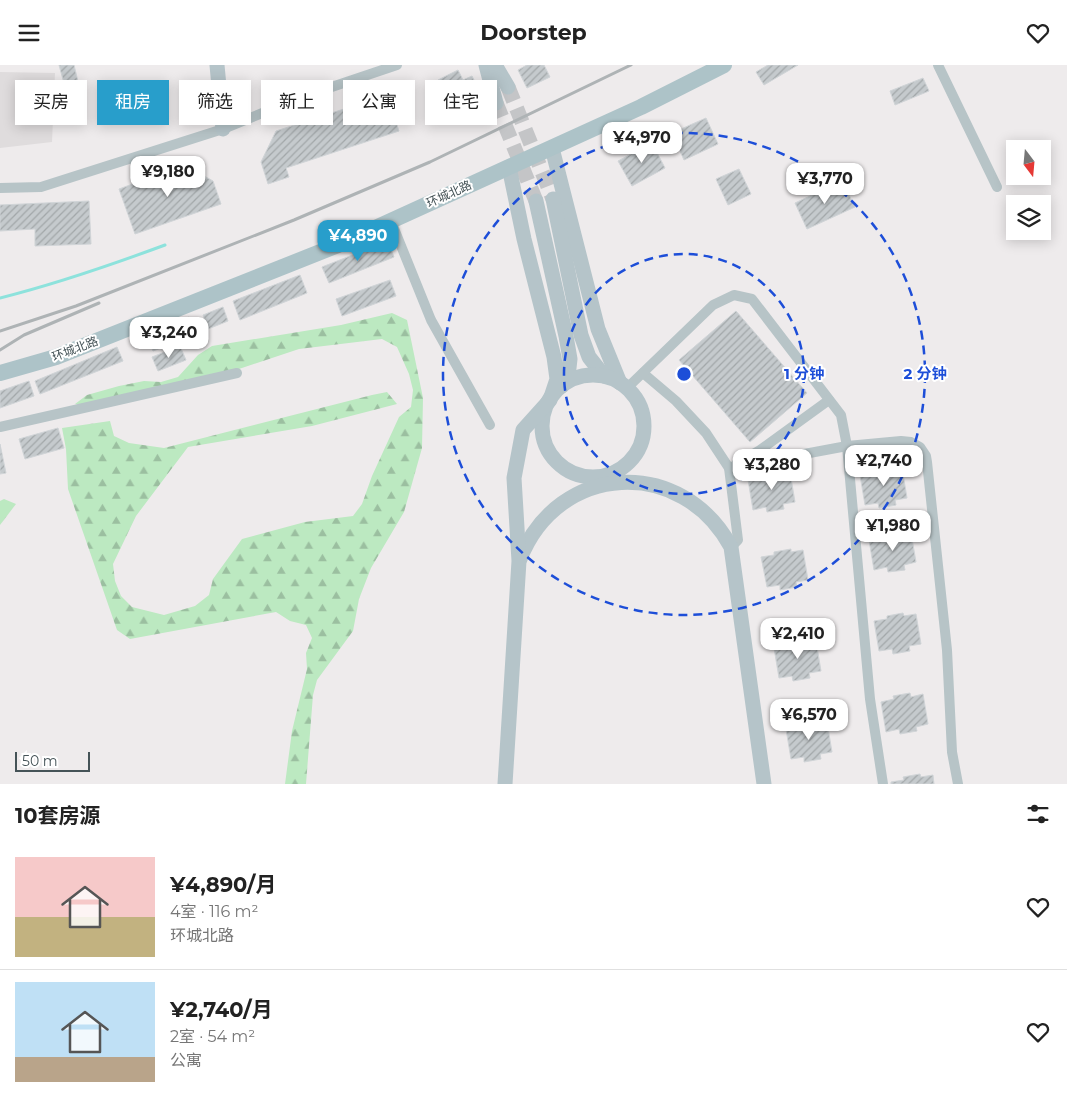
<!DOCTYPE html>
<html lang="zh">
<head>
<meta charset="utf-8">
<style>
  body { margin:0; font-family:Montserrat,"Noto Sans SC",sans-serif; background:#f2f2f2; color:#222; height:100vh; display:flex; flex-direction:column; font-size:19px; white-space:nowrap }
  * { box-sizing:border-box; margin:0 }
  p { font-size:16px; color:#767676 }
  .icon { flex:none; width:28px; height:28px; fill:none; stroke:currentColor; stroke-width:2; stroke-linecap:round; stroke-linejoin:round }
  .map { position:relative; height:719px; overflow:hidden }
  .details { display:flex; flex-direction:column; background:#fff; flex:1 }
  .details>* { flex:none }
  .banner { position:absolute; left:15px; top:15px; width:500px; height:45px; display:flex; gap:10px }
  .needle { width:32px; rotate:164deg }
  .buttons { position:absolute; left:1006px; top:75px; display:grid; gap:10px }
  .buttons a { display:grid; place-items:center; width:45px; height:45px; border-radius:0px; background:#fff; box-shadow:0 2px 12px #0003; font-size:25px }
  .scale { position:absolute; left:15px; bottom:12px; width:75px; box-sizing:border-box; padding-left:5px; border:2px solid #455357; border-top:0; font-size:14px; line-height:18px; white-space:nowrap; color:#455357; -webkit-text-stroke:4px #fff; paint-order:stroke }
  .price { position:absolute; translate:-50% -42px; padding:0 11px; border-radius:10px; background:#fff; color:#222; font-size:16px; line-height:32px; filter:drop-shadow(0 1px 2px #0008) }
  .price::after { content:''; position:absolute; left:50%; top:30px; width:15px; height:11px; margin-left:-8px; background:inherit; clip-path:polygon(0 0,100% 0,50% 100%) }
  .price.active { background:#289ecb; color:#fff }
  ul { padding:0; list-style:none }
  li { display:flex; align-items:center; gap:15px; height:125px; padding:0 15px }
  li+li { border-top:1px solid #e0e0e0 }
  li span { display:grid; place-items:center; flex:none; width:140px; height:100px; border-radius:0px; color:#555 }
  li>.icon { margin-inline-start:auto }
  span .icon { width:60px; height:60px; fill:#fffc; stroke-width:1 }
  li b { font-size:21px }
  h2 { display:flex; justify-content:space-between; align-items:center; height:60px; padding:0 15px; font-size:21px }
  .tag { padding:0 18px; border-radius:0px; background:#fff; box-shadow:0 2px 12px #0003; font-size:18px; line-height:45px }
  .tag.active { background:#289ecb; color:#fff }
  header { display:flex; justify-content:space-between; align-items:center; height:65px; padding:0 15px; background:#fff; font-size:22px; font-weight:700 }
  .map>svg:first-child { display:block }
  .education { fill:#dfdcdd }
  .forest { fill:url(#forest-firs) }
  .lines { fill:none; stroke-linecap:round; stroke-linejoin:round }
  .stream { stroke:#8de2dc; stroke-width:3 }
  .building { fill:url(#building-hatch); stroke:#d0d4d7 }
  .secondary-tunnel { stroke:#c4c5c7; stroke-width:15; stroke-dasharray:15 8; stroke-linecap:butt }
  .street { stroke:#b7c4c7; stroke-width:10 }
  .secondary { stroke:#b5c4c9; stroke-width:15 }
  .primary { stroke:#adc3c8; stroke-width:16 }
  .rail { stroke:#aeb3b5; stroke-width:3 }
  .ring { fill:none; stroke:#1d4ed8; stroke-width:2.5; stroke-dasharray:9 6 }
  .labels { text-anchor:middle; stroke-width:4; stroke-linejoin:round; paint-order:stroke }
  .street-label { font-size:12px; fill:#455357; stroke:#fff }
  .centre { fill:#1d4ed8; stroke:#fff; stroke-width:2.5 }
  .ring-label { font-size:15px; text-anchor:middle; font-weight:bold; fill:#1d4ed8; stroke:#fff; stroke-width:4; stroke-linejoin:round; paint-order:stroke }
</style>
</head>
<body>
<header><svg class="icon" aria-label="menu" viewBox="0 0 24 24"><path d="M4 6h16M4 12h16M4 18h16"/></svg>Doorstep<svg class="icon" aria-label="heart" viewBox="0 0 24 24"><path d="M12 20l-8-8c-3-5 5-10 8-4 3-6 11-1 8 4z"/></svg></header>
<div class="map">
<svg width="1067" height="719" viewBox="0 0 1067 719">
  <defs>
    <pattern id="forest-firs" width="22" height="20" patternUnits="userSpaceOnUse" patternTransform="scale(1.25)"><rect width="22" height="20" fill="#bce9c1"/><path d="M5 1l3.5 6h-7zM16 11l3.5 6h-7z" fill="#9bbfa0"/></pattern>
    <pattern id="building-hatch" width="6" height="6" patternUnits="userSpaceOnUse" patternTransform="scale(1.25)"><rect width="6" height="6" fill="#c5cacd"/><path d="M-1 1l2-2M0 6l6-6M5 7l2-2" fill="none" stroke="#a2a7a9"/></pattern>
  </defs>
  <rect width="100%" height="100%" fill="#eeebec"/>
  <polygon class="education" points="0,7 55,8 52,77 0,83"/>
  <g class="forest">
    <polygon points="392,248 407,255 423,333 422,383 404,447 371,503 359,534 353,566 317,615 313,630 306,719 285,719 292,666 307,604 306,588 312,573 306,560 290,556 276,547 130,574 117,565 68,424 66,384 62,363 110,356 114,371 129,378 164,383 372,330 387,327 397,339 312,361 188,382 136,451 113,499 115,516 121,531 132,542 164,550 195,541 209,530 213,514 242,474 305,457 353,451 362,439 372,411 399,352 411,342 413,325 409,309 397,282 382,274 299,284 236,305 82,340 75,339 87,330 119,321 144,316 161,317 178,312 198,290 212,281 341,260"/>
    <polygon points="4,434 16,439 0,460 0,436"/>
  </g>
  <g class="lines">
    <path class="stream" d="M0,233C56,219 111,200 165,180"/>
  </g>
  <g class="building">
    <polygon points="59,0 74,0 82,33 69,37"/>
    <polygon points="527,0 544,0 550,12 527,23 518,5"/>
    <polygon points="768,0 798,0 764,20 756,7"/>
    <polygon points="458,5 463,15 472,11 479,25 444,43 437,28 443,25 438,15"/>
    <polygon points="923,13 929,26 895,40 890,26"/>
    <polygon points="387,30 399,66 286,103 289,112 268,119 261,97 276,66"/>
    <polygon points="706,53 718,79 684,95 672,68"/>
    <polygon points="652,78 665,103 632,121 618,96"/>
    <polygon points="185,100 213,116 221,139 135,169 119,124"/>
    <polygon points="739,104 751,129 728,140 716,114"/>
    <polygon points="842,116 855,142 807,164 795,138"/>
    <polygon points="89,136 91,179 35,181 35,164 0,166 0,140"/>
    <polygon points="388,176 394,192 329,218 322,202"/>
    <polygon points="300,210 307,228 240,255 233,236"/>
    <polygon points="390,215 396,231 342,251 336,234"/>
    <polygon points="223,242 228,256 208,264 203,250"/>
    <polygon points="736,246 807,328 750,377 679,295"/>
    <polygon points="189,252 198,275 182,281 180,276 153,286 146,269"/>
    <polygon points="180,281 186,295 158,306 152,292"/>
    <polygon points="117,282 123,296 40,329 35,316"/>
    <polygon points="29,316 34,331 0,343 0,326"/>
    <polygon points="58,363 64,383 25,394 19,374"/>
    <polygon points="0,379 6,408 0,409"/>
    <polygon points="889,402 890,405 902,403 907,433 895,435 896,440 879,443 878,438 865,440 860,410 873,408 873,405"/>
    <polygon points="777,406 777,409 790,407 795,437 783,439 784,444 767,447 766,442 753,445 748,415 761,412 761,409"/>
    <polygon points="898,467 899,470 911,468 916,497 904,500 905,505 888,507 887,502 874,505 869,475 882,473 882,469"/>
    <polygon points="791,484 791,487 803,485 808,515 796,517 797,522 780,525 780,520 767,522 761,492 774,490 774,487"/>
    <polygon points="903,548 904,551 916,549 921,579 909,581 910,586 893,589 892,584 879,586 874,556 887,554 887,551"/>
    <polygon points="803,575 804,578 816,576 821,606 809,608 810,613 793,616 792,611 779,613 774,583 787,581 787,578"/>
    <polygon points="910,628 911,632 923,629 928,659 916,662 917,666 900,669 899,664 886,667 881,637 894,634 893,631"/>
    <polygon points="815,656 815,659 827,657 832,687 820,689 821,694 804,697 804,692 791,694 786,664 799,662 798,659"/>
    <polygon points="920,709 921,712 933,710 934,719 891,719 891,717 904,715 903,712"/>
  </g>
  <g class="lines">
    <g class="secondary-tunnel">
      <polyline points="508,22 553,134"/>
      <polyline points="496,38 536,136"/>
    </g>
    <g class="street">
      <polyline points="938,0 997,122"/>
      <polyline points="0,123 41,122 223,64 299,33 397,0"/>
      <polyline points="391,156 431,255 490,360"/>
      <polyline points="643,308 676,336 706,368 729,403 738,475 731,482"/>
      <polyline points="627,323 713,240 734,230 752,234 841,350 847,381 870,634 883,719"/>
      <polyline points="0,362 237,308"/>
      <polyline points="736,399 760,385 829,335"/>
      <polyline points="729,403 847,381 901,376 911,377 920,382 926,391 927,397 947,585 952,687 958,719"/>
    </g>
    <g class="secondary">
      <polyline points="217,0 223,64"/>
      <polyline points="486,0 496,38"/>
      <polyline points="495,0 508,22"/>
      <polyline points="552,83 598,264 620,318"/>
      <polyline points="553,134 581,270 589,292 604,311"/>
      <polyline points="536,136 566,271 570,294 569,303 562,321"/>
      <circle cx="593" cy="361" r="51"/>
      <path d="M520,494C558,397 682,391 731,482L764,719"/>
      <polyline points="505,719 519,496 514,413 523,365 550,335 557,314 554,292 524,174 509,102"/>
    </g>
    <polyline class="primary" points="0,308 56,292 338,180 641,42 724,0"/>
    <g class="rail">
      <polyline points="0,266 76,241 294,155 430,97 631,0"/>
      <polyline points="0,285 24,270 99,238"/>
    </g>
  </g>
  <g class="ring">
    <circle cx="684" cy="309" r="120"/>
    <circle cx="684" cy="309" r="241"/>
  </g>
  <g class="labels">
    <g class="street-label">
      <text transform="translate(449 129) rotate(-24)" y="4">环城北路</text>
      <text transform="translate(75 284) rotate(-21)" y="4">环城北路</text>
    </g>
  </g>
  <circle cx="684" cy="309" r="8" class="centre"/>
  <g class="ring-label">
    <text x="804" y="314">1 分钟</text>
    <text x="925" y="314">2 分钟</text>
  </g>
</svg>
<div class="buttons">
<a><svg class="needle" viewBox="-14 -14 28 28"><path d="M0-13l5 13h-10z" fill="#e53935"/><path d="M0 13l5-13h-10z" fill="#767676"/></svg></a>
<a><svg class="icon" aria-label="layers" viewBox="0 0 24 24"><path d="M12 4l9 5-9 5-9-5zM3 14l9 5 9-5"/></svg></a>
</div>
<div class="scale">50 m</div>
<b class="price" style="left:642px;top:99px">¥4,970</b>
<b class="price" style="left:168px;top:133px">¥9,180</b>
<b class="price" style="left:825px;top:140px">¥3,770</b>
<b class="price active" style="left:358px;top:197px">¥4,890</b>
<b class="price" style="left:169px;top:294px">¥3,240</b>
<b class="price" style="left:884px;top:422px">¥2,740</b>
<b class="price" style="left:772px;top:426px">¥3,280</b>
<b class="price" style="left:893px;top:487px">¥1,980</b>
<b class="price" style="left:798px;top:595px">¥2,410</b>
<b class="price" style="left:809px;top:676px">¥6,570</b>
<div class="banner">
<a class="tag">买房</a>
<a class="tag active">租房</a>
<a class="tag">筛选</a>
<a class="tag">新上</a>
<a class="tag">公寓</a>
<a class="tag">住宅</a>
</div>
</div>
<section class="details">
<h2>10套房源<svg class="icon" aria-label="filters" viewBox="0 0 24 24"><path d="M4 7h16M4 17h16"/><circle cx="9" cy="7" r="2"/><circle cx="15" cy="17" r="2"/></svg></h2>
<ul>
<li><span style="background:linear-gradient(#f6c9c9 60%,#c2b280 0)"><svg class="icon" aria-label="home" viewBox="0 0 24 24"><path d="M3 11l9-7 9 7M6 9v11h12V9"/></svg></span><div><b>¥4,890/月</b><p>4室 · 116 m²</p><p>环城北路</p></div><svg class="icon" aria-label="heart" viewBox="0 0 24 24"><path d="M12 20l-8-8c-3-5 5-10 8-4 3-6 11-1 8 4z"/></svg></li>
<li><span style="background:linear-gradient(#bfe0f5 75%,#b9a48a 0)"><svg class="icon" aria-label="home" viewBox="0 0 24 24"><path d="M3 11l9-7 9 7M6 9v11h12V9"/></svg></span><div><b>¥2,740/月</b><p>2室 · 54 m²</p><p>公寓</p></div><svg class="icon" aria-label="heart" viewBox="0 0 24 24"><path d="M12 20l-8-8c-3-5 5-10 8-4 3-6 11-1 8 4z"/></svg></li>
</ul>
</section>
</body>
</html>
